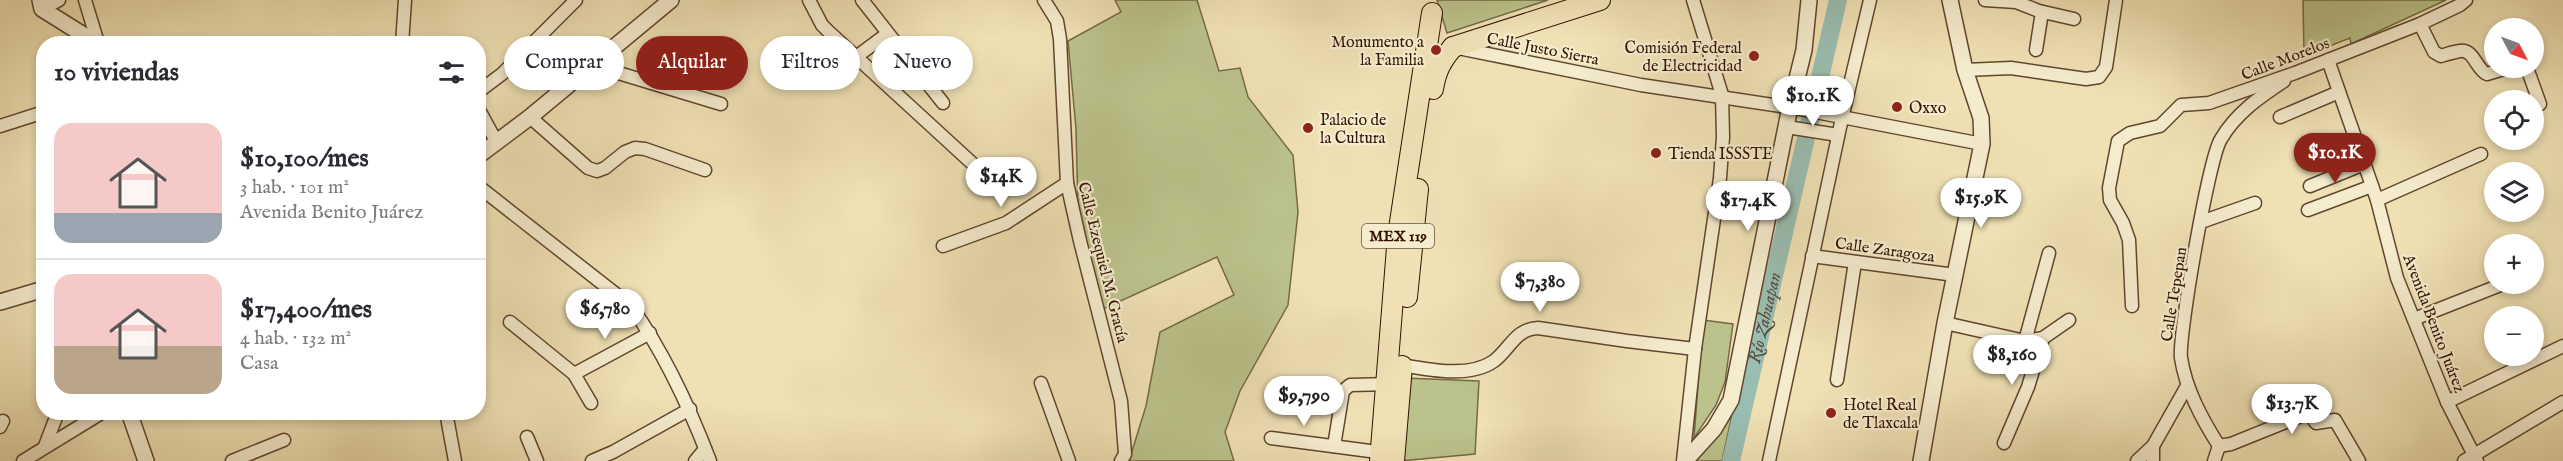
<!DOCTYPE html>
<html lang="es">
<head>
<meta charset="utf-8">
<style>
  body { margin:0; font-family:"IM FELL English",serif; background:#f2f2f3; color:#2b2b33; height:100vh; display:flex; flex-direction:column; font-size:22px; white-space:nowrap }
  * { box-sizing:border-box; margin:0 }
  p { font-size:20px; color:#7c7c81 }
  .icon { flex:none; width:33px; height:33px; fill:none; stroke:currentColor; stroke-width:2; stroke-linecap:round; stroke-linejoin:round }
  .map { position:relative; flex:1; overflow:hidden }
  .drawer { position:absolute; left:36px; top:36px; width:450px; height:384px; display:flex; flex-direction:column; background:#fff; border-radius:24px; box-shadow:0 3px 9px #0003 }
  .drawer>* { flex:none }
  .guide { position:absolute; left:504px; top:36px; width:570px; height:54px; display:flex; gap:12px }
  .needle { width:39px; rotate:131deg }
  .controls { position:absolute; left:2484px; top:18px; display:grid; gap:12px }
  .controls a { display:grid; place-items:center; width:60px; height:60px; border-radius:50%; background:#fff; box-shadow:0 3px 9px #0003; font-size:30px }
  .price { position:absolute; translate:-50% -51px; padding:0 14px; border-radius:21px; background:#fff; color:#222; font-size:20px; line-height:39px; filter:drop-shadow(0 2px 3px #0008) }
  .price::after { content:''; position:absolute; left:50%; top:36px; width:18px; height:14px; margin-left:-9px; background:inherit; clip-path:polygon(0 0,100% 0,50% 100%) }
  .price.on { background:#8f2418; color:#fff }
  ul { padding:0; list-style:none }
  li { display:flex; align-items:center; gap:18px; height:150px; padding:0 18px }
  li+li { border-top:2px solid #e1e1e2 }
  li span { display:grid; place-items:center; flex:none; width:168px; height:120px; border-radius:18px; color:#555 }
  li>.icon { margin-inline-start:auto }
  span .icon { width:72px; height:72px; fill:#fffc; stroke-width:1 }
  li b { font-size:26px }
  h2 { display:flex; justify-content:space-between; align-items:center; height:72px; padding:0 18px; font-size:26px }
  .pill { padding:0 21px; border-radius:27px; background:#fff; box-shadow:0 3px 9px #0003; font-size:21px; line-height:54px }
  .pill.on { background:#8f2418; color:#fff }
  .map>svg:first-child { display:block }
  .green { fill:#bbc28b; stroke:#766a46; stroke-width:1.5 }
  .lines { fill:none; stroke-linecap:round; stroke-linejoin:round }
  .river { stroke:#9abdb1; stroke-width:18 }
  .minor-casing { stroke:#60462e; stroke-width:15 }
  .tertiary-casing { stroke:#60462e; stroke-width:18 }
  .primary-casing { stroke:#311201; stroke-width:22 }
  .minor { stroke:#f5ecce; stroke-width:12 }
  .tertiary { stroke:#f5ecce; stroke-width:15 }
  .primary { stroke:#efe1b4; stroke-width:20 }
  .poi-dot { fill:#8f2418; stroke:#f5ecce; stroke-width:2 }
  .labels { text-anchor:middle; stroke-width:4.5; stroke-linejoin:round; paint-order:stroke }
  .shield { fill:#f5ecce; stroke:#6c533e; stroke-width:1.5 }
  .shield-label { font-size:15px; font-weight:bold; fill:#311201 }
  .poi-label { font-size:16px; fill:#311201; stroke:#f5ecce; text-anchor:start }
  .street-label { font-size:16px; fill:#311201; stroke:#f5ecce }
  .water-label { font-size:18px; font-style:italic; fill:#564e3f; stroke:#f5ecce }
</style>
</head>
<body>
<div class="map">
<svg width="2563" height="461" viewBox="0 0 2563 461">
  <rect width="100%" height="100%" fill="#efe1b4"/>
  <filter id="stains"><feTurbulence type="fractalNoise" baseFrequency=".00333" numOctaves="4"/><feColorMatrix values="0 0 0 0 .2 0 0 0 0 .09 0 0 0 0 .02 0 0 0 .5 -.17"/></filter>
  <radialGradient id="worn" r=".72"><stop offset=".6" stop-color="#630" stop-opacity="0"/><stop offset="1" stop-color="#630" stop-opacity=".3"/></radialGradient>
  <g class="green">
    <polygon points="1115,0 1197,0 1219,71 1240,68 1248,97 1293,155 1298,212 1288,305 1240,391 1225,432 1234,461 1129,461 1146,406 1160,332 1234,295 1217,257 1103,309 1078,211 1076,129 1068,41 1121,12"/>
    <polygon points="1437,0 1548,0 1447,33"/>
    <polygon points="2303,0 2446,0 2351,44 2350,38 2304,56"/>
    <polygon points="1703,320 1733,324 1725,382 1716,405 1694,438"/>
    <polygon points="1405,378 1479,381 1475,454 1400,461"/>
    <polygon points="1732,415 1722,461 1693,461"/>
  </g>
  <g class="lines">
    <path class="river" id="s1" d="M1731,461L1838,0"/>
    <g class="minor-casing">
      <g id="minor">
        <polyline points="85,0 98,43"/>
        <polyline points="809,0 822,25 829,32 974,165"/>
        <polyline points="862,0 943,103"/>
        <polyline points="1044,0 1057,21 1060,39 1067,183 1080,241 1121,401 1125,454 1121,461"/>
        <polyline points="1985,0 2016,2 2039,11 2074,19"/>
        <polyline points="42,9 59,0"/>
        <path d="M2420,24L2434,52L2441,56C2447,54 2453,52 2460,51C2474,49 2476,69 2487,74L2507,68"/>
        <polyline points="402,44 405,0"/>
        <polyline points="1458,48 1641,85 1800,109 1982,144"/>
        <polyline points="2036,50 2042,12"/>
        <polyline points="856,57 887,34"/>
        <polyline points="2328,60 2377,200 2397,278 2447,402 2477,461"/>
        <polyline points="592,65 721,104"/>
        <polyline points="2527,68 2540,104"/>
        <polyline points="1965,70 2011,68 2086,79 2099,77 2106,67 2116,0"/>
        <polyline points="478,92 502,74 576,0"/>
        <polyline points="478,108 496,141"/>
        <polyline points="530,117 588,168 597,171 605,168 625,152 635,148 645,149 705,170"/>
        <polyline points="2280,117 2339,92"/>
        <polyline points="0,126 44,112"/>
        <polyline points="1787,127 1838,135"/>
        <path d="M478,186L631,306C665,354 689,406 710,461"/>
        <polyline points="2310,186 2364,164"/>
        <polyline points="2377,200 2481,154"/>
        <polyline points="2308,210 2372,186"/>
        <polyline points="2201,222 2255,203"/>
        <polyline points="943,246 1006,223 1067,183"/>
        <polyline points="1812,256 1955,275"/>
        <polyline points="2132,306 2129,240 2123,223 2110,200 2109,188 2118,141 2130,133 2160,126 2181,105 2209,103 2295,73 2420,24 2460,5 2466,0"/>
        <polyline points="2414,319 2503,284"/>
        <polyline points="510,322 574,374 591,403"/>
        <polyline points="1945,323 2025,341 2043,338 2069,320"/>
        <polyline points="2025,341 2049,253"/>
        <path d="M1402,365C1430,370 1470,378 1494,361C1510,349 1515,329 1538,328L1627,341L1695,349"/>
        <polyline points="574,374 650,333"/>
        <polyline points="1837,380 1855,262"/>
        <polyline points="1041,383 1069,461"/>
        <polyline points="2447,402 2563,346"/>
        <polyline points="446,412 455,461"/>
        <polyline points="0,427 3,421"/>
        <polyline points="527,437 537,461"/>
        <polyline points="1271,438 1385,453"/>
        <polyline points="2004,443 2028,387 2043,338"/>
        <polyline points="45,446 58,412"/>
        <polyline points="1334,446 1343,391 1350,385 1392,384"/>
        <polyline points="2153,446 2153,461"/>
        <path d="M2219,446C2202,419 2186,390 2181,358C2178,337 2209,157 2221,139C2236,113 2260,97 2284,81"/>
        <polyline points="2219,446 2231,444 2303,415 2310,415 2316,423 2335,420 2359,461"/>
        <polyline points="23,461 103,412"/>
        <polyline points="232,461 284,440"/>
        <polyline points="592,461 613,452 690,409"/>
        <polyline points="695,461 705,449"/>
        <polyline points="1683,461 1695,349 1720,178 1723,137 1722,95 1693,0"/>
        <polyline points="1769,461 1842,118 1870,0"/>
        <polyline points="2137,461 2153,446 2187,386"/>
        <polyline points="2214,461 2219,446"/>
        <polyline points="2464,461 2563,402"/>
      </g>
    </g>
    <g class="tertiary-casing">
      <g id="tertiary">
        <polyline points="40,0 42,9 98,44"/>
        <polyline points="478,156 530,117 671,0"/>
        <polyline points="0,302 44,289"/>
        <polyline points="129,412 146,461"/>
        <polyline points="1685,461 1714,429 1731,400 1790,107 1804,50 1809,0"/>
        <polyline points="1921,461 1945,323 1982,144 1981,118 1965,70 1950,0"/>
      </g>
    </g>
    <g class="primary-casing">
      <g id="primary">
        <polyline points="1453,47 1600,0"/>
        <path d="M1433,89C1436,71 1441,61 1453,47"/>
        <polyline points="1407,297 1418,189"/>
        <polyline points="1380,461 1398,235 1432,13"/>
        <polyline points="1394,461 1402,366"/>
      </g>
    </g>
    <use href="#minor" class="minor"/>
    <use href="#tertiary" class="tertiary"/>
    <use href="#primary" class="primary"/>
  </g>
  <g class="poi-dot">
    <circle cx="1436" cy="50" r="6"/>
    <circle cx="1754" cy="56" r="6"/>
    <circle cx="1897" cy="107" r="6"/>
    <circle cx="1308" cy="128" r="6"/>
    <circle cx="1656" cy="153" r="6"/>
    <circle cx="1831" cy="413" r="6"/>
  </g>
  <g class="labels">
    <rect class="shield" x="1362" y="224" width="72" height="24" rx="4.5"/>
    <g class="shield-label">
      <text x="1398" y="241">MEX 119</text>
    </g>
    <g class="poi-label">
      <text x="1424" y="47" text-anchor="end">Monumento a<tspan x="1424" dy="18">la Familia</tspan></text>
      <text x="1742" y="53" text-anchor="end">Comisión Federal<tspan x="1742" dy="18">de Electricidad</tspan></text>
      <text x="1909" y="113">Oxxo</text>
      <text x="1320" y="125">Palacio de<tspan x="1320" dy="18">la Cultura</tspan></text>
      <text x="1668" y="159">Tienda ISSSTE</text>
      <text x="1843" y="410">Hotel Real<tspan x="1843" dy="18">de Tlaxcala</tspan></text>
    </g>
    <g class="street-label">
      <text transform="translate(1543 48) rotate(11)" y="6">Calle Justo Sierra</text>
      <text transform="translate(2285 58) rotate(-21)" y="6">Calle Morelos</text>
      <text transform="translate(1885 249) rotate(8)" y="6">Calle Zaragoza</text>
      <text transform="translate(1104 262) rotate(76)" y="6">Calle Ezequiel M. Gracía</text>
      <text transform="translate(2173 294) rotate(-81)" y="6">Calle Tepepan</text>
      <text transform="translate(2435 323) rotate(69)" y="6">Avenida Benito Juárez</text>
    </g>
    <g class="water-label">
      <text dy="6" stroke="none"><textPath href="#s1" startOffset="147">Río Zahuapan</textPath></text>
    </g>
  </g>
  <rect width="100%" height="100%" filter="url(#stains)"/>
  <rect width="100%" height="100%" fill="url(#worn)"/>
</svg>
<div class="controls">
<a><svg class="needle" viewBox="-14 -14 28 28"><path d="M0-13l5 13h-10z" fill="#e53935"/><path d="M0 13l5-13h-10z" fill="#7c7c81"/></svg></a>
<a><svg class="icon" aria-label="locate" viewBox="0 0 24 24"><circle cx="12" cy="12" r="6"/><path d="M12 2v4M12 18v4M2 12h4M18 12h4"/></svg></a>
<a><svg class="icon" aria-label="layers" viewBox="0 0 24 24"><path d="M12 4l9 5-9 5-9-5zM3 14l9 5 9-5"/></svg></a>
<a>+</a>
<a>−</a>
</div>
<b class="price" style="left:1813px;top:127px">$10.1K</b>
<b class="price on" style="left:2335px;top:184px">$10.1K</b>
<b class="price" style="left:1001px;top:208px">$14K</b>
<b class="price" style="left:1981px;top:229px">$15.9K</b>
<b class="price" style="left:1748px;top:232px">$17.4K</b>
<b class="price" style="left:1540px;top:313px">$7,380</b>
<b class="price" style="left:605px;top:340px">$6,780</b>
<b class="price" style="left:2012px;top:386px">$8,160</b>
<b class="price" style="left:1304px;top:427px">$9,790</b>
<b class="price" style="left:2292px;top:435px">$13.7K</b>
<div class="guide">
<a class="pill">Comprar</a>
<a class="pill on">Alquilar</a>
<a class="pill">Filtros</a>
<a class="pill">Nuevo</a>
</div>
<section class="drawer">
<h2>10 viviendas<svg class="icon" aria-label="filters" viewBox="0 0 24 24"><path d="M4 7h16M4 17h16"/><circle cx="9" cy="7" r="2"/><circle cx="15" cy="17" r="2"/></svg></h2>
<ul>
<li><span style="background:linear-gradient(#f6c9c9 75%,#9aa5b1 0)"><svg class="icon" aria-label="home" viewBox="0 0 24 24"><path d="M3 11l9-7 9 7M6 9v11h12V9"/></svg></span><div><b>$10,100/mes</b><p>3 hab. · 101 m²</p><p>Avenida Benito Juárez</p></div></li>
<li><span style="background:linear-gradient(#f6c9c9 60%,#b9a48a 0)"><svg class="icon" aria-label="home" viewBox="0 0 24 24"><path d="M3 11l9-7 9 7M6 9v11h12V9"/></svg></span><div><b>$17,400/mes</b><p>4 hab. · 132 m²</p><p>Casa</p></div></li>
</ul>
</section>
</div>
</body>
</html>
